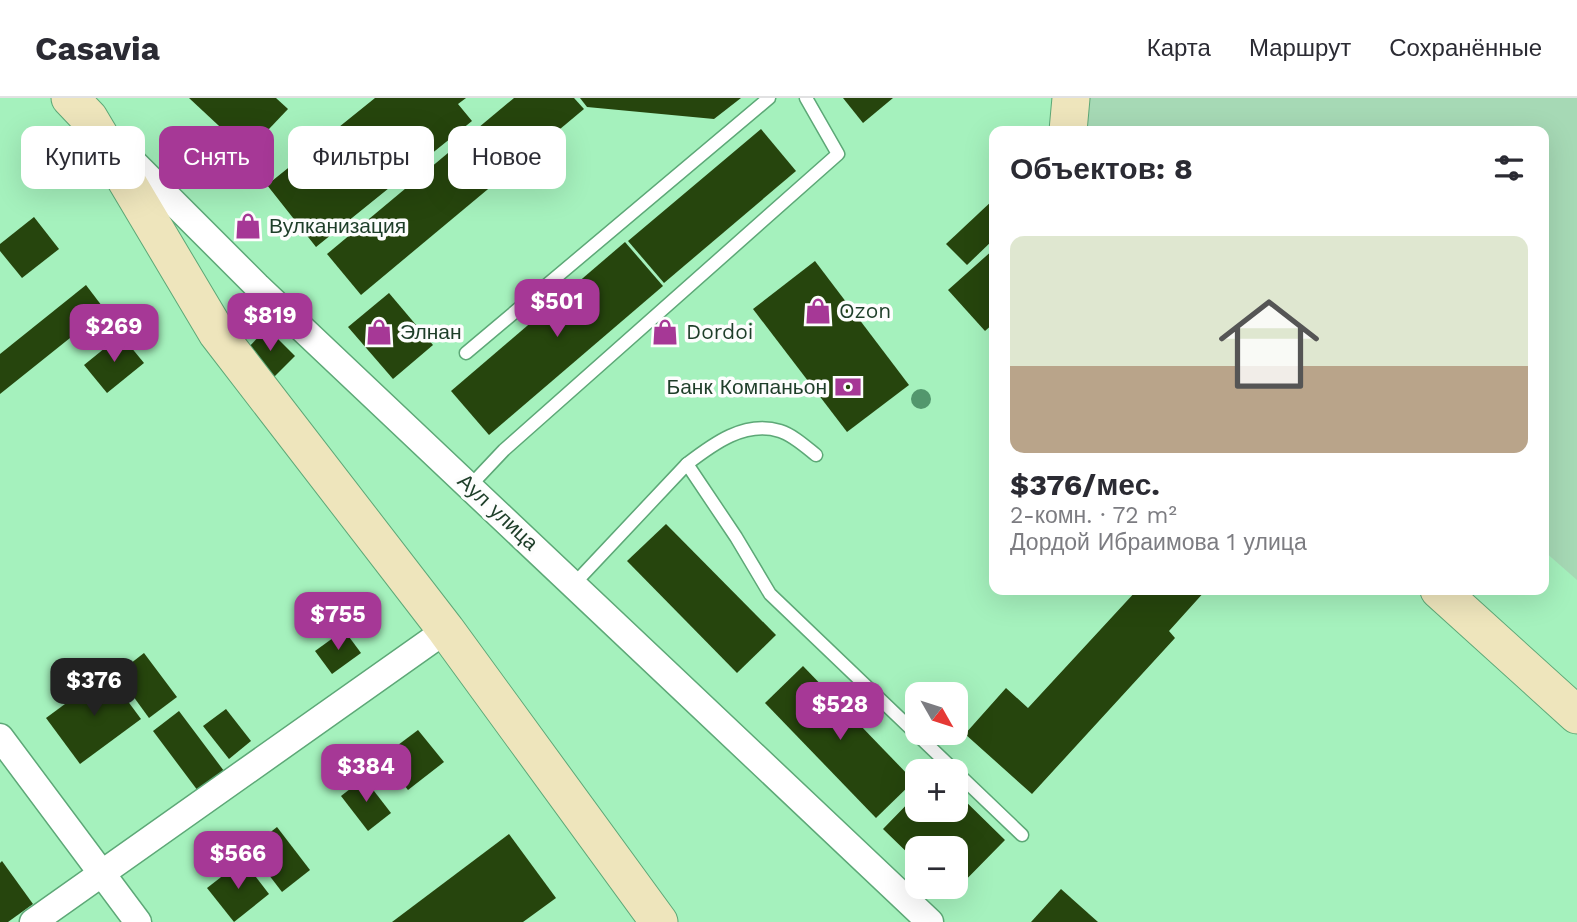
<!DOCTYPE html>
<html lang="ru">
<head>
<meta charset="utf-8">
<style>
  body { margin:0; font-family:"Work Sans",sans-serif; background:#f7f7f7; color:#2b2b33; height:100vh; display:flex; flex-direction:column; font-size:26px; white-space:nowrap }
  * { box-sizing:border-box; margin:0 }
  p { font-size:23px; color:#7c7c81 }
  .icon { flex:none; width:38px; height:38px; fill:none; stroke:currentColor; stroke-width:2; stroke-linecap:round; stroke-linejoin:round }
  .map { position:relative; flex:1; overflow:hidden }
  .details { position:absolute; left:989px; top:28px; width:560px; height:469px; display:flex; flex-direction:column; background:#fff; border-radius:14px; box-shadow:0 7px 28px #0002 }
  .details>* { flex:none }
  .top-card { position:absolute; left:21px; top:28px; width:665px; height:63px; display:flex; gap:14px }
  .needle { width:46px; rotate:129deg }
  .tools { position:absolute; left:905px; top:584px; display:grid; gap:14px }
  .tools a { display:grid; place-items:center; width:63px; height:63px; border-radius:14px; background:#fff; box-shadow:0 7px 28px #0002; font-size:35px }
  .price { position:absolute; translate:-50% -60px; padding:0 16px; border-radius:14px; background:#a63896; color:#fff; font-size:23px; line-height:46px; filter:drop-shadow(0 2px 4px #0008) }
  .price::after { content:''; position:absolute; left:50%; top:42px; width:21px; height:16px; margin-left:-10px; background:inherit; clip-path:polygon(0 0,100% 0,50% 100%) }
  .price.active { background:#222; color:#fff }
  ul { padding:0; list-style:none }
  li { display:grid; align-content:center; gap:14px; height:371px; padding:0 21px }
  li+li { border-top:2px solid #e1e1e2 }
  li span { display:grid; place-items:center; height:217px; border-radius:14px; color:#555 }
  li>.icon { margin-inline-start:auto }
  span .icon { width:126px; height:126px; fill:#fffc; stroke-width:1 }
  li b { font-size:30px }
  h2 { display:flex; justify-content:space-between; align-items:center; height:84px; padding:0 21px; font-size:30px }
  .chip { padding:0 24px; border-radius:14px; background:#fff; box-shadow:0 7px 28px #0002; font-size:24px; line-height:63px }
  .chip.active { background:#a63896; color:#fff }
  header { display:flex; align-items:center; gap:42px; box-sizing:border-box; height:98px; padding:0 35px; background:#fff; border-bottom:2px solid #e1e1e2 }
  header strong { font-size:33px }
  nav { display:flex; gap:38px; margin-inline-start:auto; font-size:24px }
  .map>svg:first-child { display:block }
  .green { fill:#a6d9b5 }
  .building { fill:#26450d }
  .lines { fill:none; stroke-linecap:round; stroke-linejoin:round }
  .lane-casing { stroke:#5da877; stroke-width:15 }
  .street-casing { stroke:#5da877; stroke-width:29 }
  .secondary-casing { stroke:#5da877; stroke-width:39 }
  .lane { stroke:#fff; stroke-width:12 }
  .street { stroke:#fff; stroke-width:26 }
  .secondary { stroke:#eee5bc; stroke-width:37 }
  .tree { fill:#52976d }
  .labels { text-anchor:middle; stroke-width:7; stroke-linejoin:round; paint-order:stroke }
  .poi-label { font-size:21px; fill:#1e3e29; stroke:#fdfdfd; text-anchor:start }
  .street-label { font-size:21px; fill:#1e3e29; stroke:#fdfdfd }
</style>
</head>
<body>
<header>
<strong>Casavia</strong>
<nav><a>Карта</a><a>Маршрут</a><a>Сохранённые</a></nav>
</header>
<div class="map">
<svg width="1577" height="824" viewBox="0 0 1577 824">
  <rect width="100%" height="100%" fill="#a5f1bd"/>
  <polygon class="green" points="1087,0 1577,0 1577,482 1544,453 1544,33 1081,33"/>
  <g class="building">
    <polygon points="189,0 276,0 288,11 247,54"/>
    <polygon points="375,0 466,0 458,6 472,23 316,149 267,87"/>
    <polygon points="514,0 574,0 584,11 361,197 327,156"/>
    <polygon points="580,0 741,0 714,21 587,9"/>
    <polygon points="843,0 893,0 863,25"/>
    <polygon points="761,31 796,73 664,185 628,143"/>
    <polygon points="994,101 994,141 967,167 946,146"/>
    <polygon points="34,119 59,151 22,180 0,153 0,146"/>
    <polygon points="625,144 663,188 489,337 451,293"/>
    <polygon points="994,151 994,225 985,233 948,192"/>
    <polygon points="815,163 909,287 847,334 753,211"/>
    <polygon points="86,187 105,212 0,296 0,256"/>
    <polygon points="389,195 433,247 393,281 348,229"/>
    <polygon points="267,230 295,258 274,279 246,252"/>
    <polygon points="121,237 144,265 107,295 84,267"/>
    <polygon points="666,426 776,537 737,575 627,463"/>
    <polygon points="1137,492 1206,492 1169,533 1175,540 1032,696 965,636 1006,590 1028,610"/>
    <polygon points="344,532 361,555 332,576 315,553"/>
    <polygon points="144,555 177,599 149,620 117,576"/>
    <polygon points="803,568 914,683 876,720 765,605"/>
    <polygon points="107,575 141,621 80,666 46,620"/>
    <polygon points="226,611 251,643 229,661 203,628"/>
    <polygon points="179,613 224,673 198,693 153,633"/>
    <polygon points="418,632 444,664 408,692 382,659"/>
    <polygon points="364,680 391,715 368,733 341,698"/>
    <polygon points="956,694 1005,742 951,797 943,789 956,789 956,751 917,751 917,764 883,731 917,696 917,712 956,712"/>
    <polygon points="277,729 310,772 282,794 249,751"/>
    <polygon points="509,736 556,800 523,824 392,824"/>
    <polygon points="243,762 269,796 234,824 207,790"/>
    <polygon points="2,763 33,806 8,824 0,824 0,765"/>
    <polygon points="1061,791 1098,824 1031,824"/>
  </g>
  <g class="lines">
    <g class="lane-casing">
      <g id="lane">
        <polyline points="466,255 769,0"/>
        <path d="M687,366C713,346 745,322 780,333C793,337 806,349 816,357"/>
        <polyline points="470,388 504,352 838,56 806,0"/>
        <polyline points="574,486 687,366 736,439 770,496 1022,737"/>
      </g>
    </g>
    <g class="street-casing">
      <g id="street">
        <polyline points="117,48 257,188 930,824"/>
        <polyline points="0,639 138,824"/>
        <polyline points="33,824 446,532"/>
      </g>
    </g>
    <g class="secondary-casing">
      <g id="secondary">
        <polyline points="70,0 89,20 217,235 446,532 659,824"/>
        <polyline points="1068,33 1071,0"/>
        <polyline points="1439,492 1577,617"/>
      </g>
    </g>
    <use href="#lane" class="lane"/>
    <use href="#street" class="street"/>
    <use href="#secondary" class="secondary"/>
  </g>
  <circle class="tree" cx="921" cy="301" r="10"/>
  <defs>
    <g id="shop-bare" transform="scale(2.1)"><path d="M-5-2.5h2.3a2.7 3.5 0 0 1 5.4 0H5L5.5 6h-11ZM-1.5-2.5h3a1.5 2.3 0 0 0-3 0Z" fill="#a63896" stroke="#fdfdfd" stroke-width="2.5" paint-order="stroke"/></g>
    <g id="bank-bare" transform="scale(2.1)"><path d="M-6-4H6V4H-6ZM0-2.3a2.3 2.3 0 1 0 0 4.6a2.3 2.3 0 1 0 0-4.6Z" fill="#a63896" stroke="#fdfdfd" stroke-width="2.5" paint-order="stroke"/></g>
  </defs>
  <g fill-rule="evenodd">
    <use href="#shop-bare" x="248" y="128"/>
    <use href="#shop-bare" x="818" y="213"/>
    <use href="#shop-bare" x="379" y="234"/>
    <use href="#shop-bare" x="665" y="234"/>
    <use href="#bank-bare" x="848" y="289"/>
  </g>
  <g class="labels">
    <g class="poi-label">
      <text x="269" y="135">Вулканизация</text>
      <text x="839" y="220">Ozon</text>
      <text x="400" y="241">Элнан</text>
      <text x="686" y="241">Dordoi</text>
      <text x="827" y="296" text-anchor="end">Банк Компаньон</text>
    </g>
    <g class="street-label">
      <text transform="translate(498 414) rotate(43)" y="7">Аул улица</text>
    </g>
  </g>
</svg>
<div class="tools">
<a><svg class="needle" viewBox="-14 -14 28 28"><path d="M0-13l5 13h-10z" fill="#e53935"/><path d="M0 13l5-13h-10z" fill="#7c7c81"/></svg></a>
<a>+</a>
<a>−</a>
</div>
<b class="price" style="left:557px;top:241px">$501</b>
<b class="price" style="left:270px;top:255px">$819</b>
<b class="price" style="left:114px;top:266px">$269</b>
<b class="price" style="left:338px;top:554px">$755</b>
<b class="price active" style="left:94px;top:620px">$376</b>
<b class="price" style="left:840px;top:644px">$528</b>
<b class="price" style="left:366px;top:706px">$384</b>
<b class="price" style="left:238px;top:793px">$566</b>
<div class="top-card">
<a class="chip">Купить</a>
<a class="chip active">Снять</a>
<a class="chip">Фильтры</a>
<a class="chip">Новое</a>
</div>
<section class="details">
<h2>Объектов: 8<svg class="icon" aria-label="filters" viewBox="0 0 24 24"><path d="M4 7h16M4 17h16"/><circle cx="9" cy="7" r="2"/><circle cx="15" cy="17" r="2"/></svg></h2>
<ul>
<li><span style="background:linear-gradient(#dfe7d0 60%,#b9a48a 0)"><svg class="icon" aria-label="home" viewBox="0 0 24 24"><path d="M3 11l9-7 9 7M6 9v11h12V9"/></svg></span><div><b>$376/мес.</b><p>2-комн. · 72 m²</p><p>Дордой Ибраимова 1 улица</p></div></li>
</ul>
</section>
</div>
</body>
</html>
